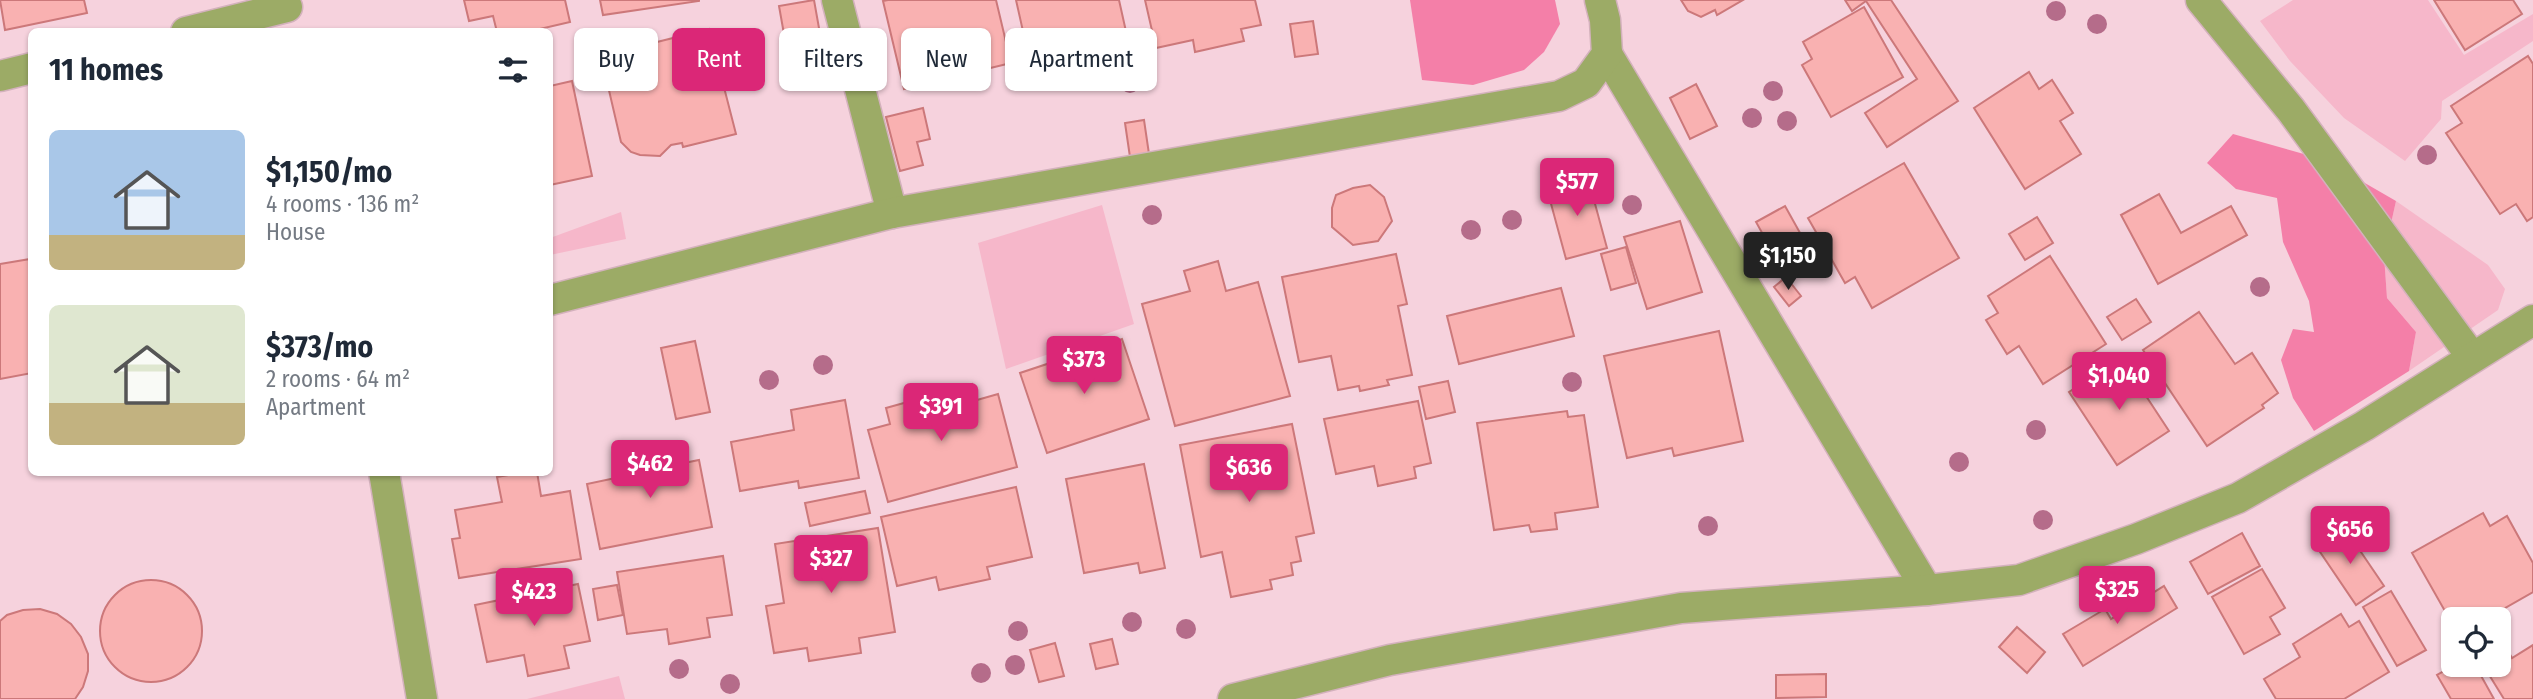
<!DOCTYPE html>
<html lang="en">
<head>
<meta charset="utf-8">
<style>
  body { margin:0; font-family:"Fira Sans Condensed",sans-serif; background:#f2f2f3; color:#1f2937; height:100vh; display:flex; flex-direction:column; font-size:26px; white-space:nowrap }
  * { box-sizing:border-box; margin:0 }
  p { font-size:23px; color:#747a83 }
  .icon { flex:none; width:38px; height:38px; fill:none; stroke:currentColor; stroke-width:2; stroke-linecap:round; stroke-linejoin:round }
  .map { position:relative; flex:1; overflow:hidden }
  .panel { position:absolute; left:28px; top:28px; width:525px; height:448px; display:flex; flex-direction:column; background:#fff; border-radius:10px; box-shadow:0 2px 5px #0004 }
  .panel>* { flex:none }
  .banner { position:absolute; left:574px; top:28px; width:665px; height:63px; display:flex; gap:14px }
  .fabs { position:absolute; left:2441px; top:607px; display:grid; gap:14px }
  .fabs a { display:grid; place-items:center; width:70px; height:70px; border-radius:10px; background:#fff; box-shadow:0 2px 5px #0004; font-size:35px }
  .price { position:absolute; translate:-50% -60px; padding:0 16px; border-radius:7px; background:#db2777; color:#fff; font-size:23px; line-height:46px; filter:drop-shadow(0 2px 4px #0008) }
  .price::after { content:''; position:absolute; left:50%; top:42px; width:21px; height:16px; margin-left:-10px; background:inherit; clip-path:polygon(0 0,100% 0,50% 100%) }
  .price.selected { background:#222; color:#fff }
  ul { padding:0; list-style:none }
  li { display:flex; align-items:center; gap:21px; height:175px; padding:0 21px }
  li span { display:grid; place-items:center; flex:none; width:196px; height:140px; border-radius:10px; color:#555 }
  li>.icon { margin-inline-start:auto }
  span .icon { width:84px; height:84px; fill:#fffc; stroke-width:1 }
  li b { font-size:30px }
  h2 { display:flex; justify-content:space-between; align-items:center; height:84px; padding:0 21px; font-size:30px }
  .tag { padding:0 24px; border-radius:10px; background:#fff; box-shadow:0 2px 5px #0004; font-size:24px; line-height:63px }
  .tag.selected { background:#db2777; color:#fff }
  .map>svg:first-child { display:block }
  .green { fill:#f6b7ca }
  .forest { fill:#f47fa8 }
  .building { fill:#f9b1b1; stroke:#cc787a; stroke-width:2 }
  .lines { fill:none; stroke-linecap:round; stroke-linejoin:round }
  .minor-casing { stroke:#d3b1bc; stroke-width:33 }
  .minor { stroke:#9cab66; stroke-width:30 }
  .tree { fill:#b56c8a }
</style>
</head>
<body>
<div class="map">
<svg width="2533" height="699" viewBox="0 0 2533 699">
  <rect width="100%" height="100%" fill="#f6d2dd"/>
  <g class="green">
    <polygon points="2293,0 2428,0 2464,55 2533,14 2533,41 2442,101 2441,119 2405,161 2344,118 2290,61 2260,21"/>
    <polygon points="2396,201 2488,265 2505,289 2498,310 2409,371 2416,332 2387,298 2384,255"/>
    <polygon points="1102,205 1134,324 1006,369 978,243"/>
    <polygon points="621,212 626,239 550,255 550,238"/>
    <polygon points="619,676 625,699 527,699"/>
  </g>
  <g class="forest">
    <polygon points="1410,0 1555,0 1560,24 1544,52 1524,70 1473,85 1422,80"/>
    <polygon points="2233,134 2325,160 2396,201 2384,255 2387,298 2416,332 2409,371 2314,431 2293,398 2281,360 2293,329 2314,332 2309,301 2283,242 2277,198 2236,189 2207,163"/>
  </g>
  <g class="building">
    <polygon points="0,0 84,0 87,13 5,30"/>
    <polygon points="464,0 565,0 570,22 527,32 497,32 493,16 469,21"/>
    <polygon points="600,0 699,0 699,1 603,15"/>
    <polygon points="814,0 822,45 787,51 779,6"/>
    <polygon points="888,0 996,0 1011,63 904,89 883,1"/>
    <polygon points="1016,0 1119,0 1131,54 1115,57 1117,67 1054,81 1051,71 1033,76"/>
    <polygon points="1145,0 1255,0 1261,25 1241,29 1244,41 1195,52 1193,40 1156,48"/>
    <polygon points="1681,0 1743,0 1717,15 1715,10 1701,17 1688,11"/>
    <polygon points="1845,0 1891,0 1958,101 1887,147 1865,113 1917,79 1866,1 1852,11"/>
    <polygon points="2434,0 2513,0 2522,14 2465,50"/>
    <polygon points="1864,7 1903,77 1831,117 1802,65 1812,59 1803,42"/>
    <polygon points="1313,21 1318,54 1295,57 1290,24"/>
    <polygon points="709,29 736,134 683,147 682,143 671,145 660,156 640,155 631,152 621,142 601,56"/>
    <polygon points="2528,56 2533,64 2533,217 2527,221 2516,204 2500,214 2446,133 2462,123 2451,106"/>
    <polygon points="2029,72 2039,89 2052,80 2073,113 2060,121 2081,154 2025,189 1974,108"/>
    <polygon points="572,81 592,176 550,185 550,86"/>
    <polygon points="1696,84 1717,126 1690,139 1670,98"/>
    <polygon points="923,108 930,139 917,142 923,165 900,171 886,117"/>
    <polygon points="1144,120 1149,154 1130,157 1125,123"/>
    <polygon points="1904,163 1959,258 1872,308 1855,277 1845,283 1808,218"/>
    <polygon points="1588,178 1607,248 1566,259 1547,189"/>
    <polygon points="1370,185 1384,197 1392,221 1378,241 1353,245 1332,227 1332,208 1336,195 1353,188"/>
    <polygon points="2159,194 2181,233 2231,206 2247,235 2158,284 2121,215"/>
    <polygon points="1785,206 1814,258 1785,274 1756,222"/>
    <polygon points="2037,217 2053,243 2025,260 2009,234"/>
    <polygon points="1680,221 1702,292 1647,309 1624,237"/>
    <polygon points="1626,247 1636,283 1611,290 1601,254"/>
    <polygon points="1396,254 1407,304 1398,306 1412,375 1387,380 1389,385 1360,391 1359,386 1338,390 1331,356 1299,362 1282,277"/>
    <polygon points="2050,256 2106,344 2043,384 2019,346 2007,354 1986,320 1998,313 1988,296"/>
    <polygon points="30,259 32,373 0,379 0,264"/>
    <polygon points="1218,261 1226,291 1258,282 1290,396 1175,426 1142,304 1190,291 1184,271"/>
    <polygon points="1786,277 1801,296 1789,306 1774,287"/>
    <polygon points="1561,288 1574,336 1459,364 1447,316"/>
    <polygon points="2136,299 2151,322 2122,340 2107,317"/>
    <polygon points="2199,312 2235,364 2252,353 2278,393 2262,405 2264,408 2207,446 2143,350"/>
    <polygon points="1719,331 1743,441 1674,456 1672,448 1627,458 1604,356"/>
    <polygon points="1122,339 1149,419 1047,453 1020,373"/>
    <polygon points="695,341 710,412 676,419 661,348"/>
    <polygon points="2121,358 2169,431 2117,465 2069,392"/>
    <polygon points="1448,381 1455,412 1426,419 1419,387"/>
    <polygon points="972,384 977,400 998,394 1017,467 888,502 868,430 890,424 886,408"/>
    <polygon points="845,400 859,478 799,488 798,481 740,491 731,442 794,430 791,410"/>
    <polygon points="1418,401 1431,463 1414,467 1416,478 1378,486 1374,466 1336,474 1324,419"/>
    <polygon points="1567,411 1568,417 1584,415 1598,507 1555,513 1557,529 1531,532 1529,525 1494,530 1477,423"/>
    <polygon points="1292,424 1314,533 1296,537 1301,561 1291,563 1293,575 1270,580 1272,589 1231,597 1222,552 1201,557 1180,445"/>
    <polygon points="671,447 674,465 699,460 712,527 600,549 587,484 625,476 621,457"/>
    <polygon points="1144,464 1165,568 1140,573 1138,563 1084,573 1066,479"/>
    <polygon points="526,472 537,472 541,496 570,491 581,559 459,578 452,539 460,538 455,510 502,502 497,477"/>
    <polygon points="1016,487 1032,557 987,567 990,579 939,590 936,577 897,586 881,517"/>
    <polygon points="865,491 870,513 810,526 805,503"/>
    <polygon points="2483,513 2490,526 2507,516 2533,563 2533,592 2484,620 2454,620 2454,627 2412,553"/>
    <polygon points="2344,527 2384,586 2356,605 2316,546"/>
    <polygon points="878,528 895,632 859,638 861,653 809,661 807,648 774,653 766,606 784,603 775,544"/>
    <polygon points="2242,533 2260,566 2208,594 2190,562"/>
    <polygon points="723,556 732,615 707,618 710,637 669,644 667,629 627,634 617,572"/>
    <polygon points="2262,569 2285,608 2270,617 2280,634 2244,654 2212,597"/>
    <circle cx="151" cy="631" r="51"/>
    <polygon points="578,584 590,641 564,646 569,668 528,676 524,655 487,662 475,605"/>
    <polygon points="617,585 623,615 598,620 593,589"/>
    <polygon points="2164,586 2177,608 2083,666 2063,634 2105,609 2111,619"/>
    <polygon points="2391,591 2426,650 2397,666 2363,607"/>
    <polygon points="40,609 57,614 71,624 81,637 88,654 88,671 83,687 75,699 0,699 0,621 7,615 23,610"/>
    <polygon points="2341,614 2349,627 2359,621 2389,672 2344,699 2276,699 2264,679 2300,657 2293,644"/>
    <polygon points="2017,627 2045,652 2027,673 1999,647"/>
    <polygon points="1112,639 1118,664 1096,669 1090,644"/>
    <polygon points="1055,643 1064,676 1039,682 1030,650"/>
    <polygon points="2533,645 2533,699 2504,699 2483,665 2499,665 2499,650 2505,646 2512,658"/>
    <polygon points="2455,665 2475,665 2494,699 2451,699 2437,675"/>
    <polygon points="1826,674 1826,697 1776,698 1776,675"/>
  </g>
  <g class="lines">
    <g class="minor-casing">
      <g id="minor">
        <polyline points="837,0 892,213"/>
        <polyline points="2201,0 2291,110 2472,357"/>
        <polyline points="186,32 287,7"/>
        <polyline points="1607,54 1927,590"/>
        <polyline points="0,76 32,68"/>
        <polyline points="550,300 892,213 1559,96 1586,83 1607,54 1605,20 1600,0"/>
        <polyline points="384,472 422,699"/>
        <polyline points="1233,699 1390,660 1681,608 1927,590 2019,580 2136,539 2238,498 2364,426 2533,320"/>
      </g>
    </g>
    <use href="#minor" class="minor"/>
  </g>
  <g class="tree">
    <circle cx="2056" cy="11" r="10"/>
    <circle cx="2097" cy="24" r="10"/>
    <circle cx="1130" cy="83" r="10"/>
    <circle cx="1773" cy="91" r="10"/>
    <circle cx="1752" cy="118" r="10"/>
    <circle cx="1787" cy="121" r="10"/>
    <circle cx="2427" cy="155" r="10"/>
    <circle cx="1632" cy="205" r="10"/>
    <circle cx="1152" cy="215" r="10"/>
    <circle cx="1512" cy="220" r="10"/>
    <circle cx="1471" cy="230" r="10"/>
    <circle cx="2260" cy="287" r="10"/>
    <circle cx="823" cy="365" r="10"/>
    <circle cx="769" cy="380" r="10"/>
    <circle cx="1572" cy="382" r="10"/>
    <circle cx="2036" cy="430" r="10"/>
    <circle cx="1959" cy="462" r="10"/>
    <circle cx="2043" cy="520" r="10"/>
    <circle cx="1708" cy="526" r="10"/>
    <circle cx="1132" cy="622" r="10"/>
    <circle cx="1186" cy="629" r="10"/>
    <circle cx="1018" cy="631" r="10"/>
    <circle cx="1015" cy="665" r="10"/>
    <circle cx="679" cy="669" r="10"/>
    <circle cx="981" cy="673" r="10"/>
    <circle cx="730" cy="684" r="10"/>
  </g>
</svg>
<div class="fabs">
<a><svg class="icon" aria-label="locate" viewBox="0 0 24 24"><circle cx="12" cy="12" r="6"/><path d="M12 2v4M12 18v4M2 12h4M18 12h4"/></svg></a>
</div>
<b class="price" style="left:1577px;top:218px">$577</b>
<b class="price selected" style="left:1788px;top:292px">$1,150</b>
<b class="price" style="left:1084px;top:396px">$373</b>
<b class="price" style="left:2119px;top:412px">$1,040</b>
<b class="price" style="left:941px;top:443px">$391</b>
<b class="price" style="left:650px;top:500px">$462</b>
<b class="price" style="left:1249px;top:504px">$636</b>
<b class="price" style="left:2350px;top:566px">$656</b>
<b class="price" style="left:831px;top:595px">$327</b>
<b class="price" style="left:2117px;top:626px">$325</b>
<b class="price" style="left:534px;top:628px">$423</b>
<div class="banner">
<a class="tag">Buy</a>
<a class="tag selected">Rent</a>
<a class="tag">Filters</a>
<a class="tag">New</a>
<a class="tag">Apartment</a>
</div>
<section class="panel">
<h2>11 homes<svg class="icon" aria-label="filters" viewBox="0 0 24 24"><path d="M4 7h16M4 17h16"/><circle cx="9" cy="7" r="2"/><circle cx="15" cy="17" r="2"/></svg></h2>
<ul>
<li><span style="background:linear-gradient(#a9c7e8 75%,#c2b280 0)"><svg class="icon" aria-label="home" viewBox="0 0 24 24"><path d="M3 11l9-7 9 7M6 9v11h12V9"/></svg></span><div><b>$1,150/mo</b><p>4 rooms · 136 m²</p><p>House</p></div></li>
<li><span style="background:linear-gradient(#dfe7d0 70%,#c2b280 0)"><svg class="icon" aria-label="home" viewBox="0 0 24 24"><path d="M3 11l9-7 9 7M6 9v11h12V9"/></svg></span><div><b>$373/mo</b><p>2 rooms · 64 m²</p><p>Apartment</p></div></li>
</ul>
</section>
</div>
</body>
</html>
